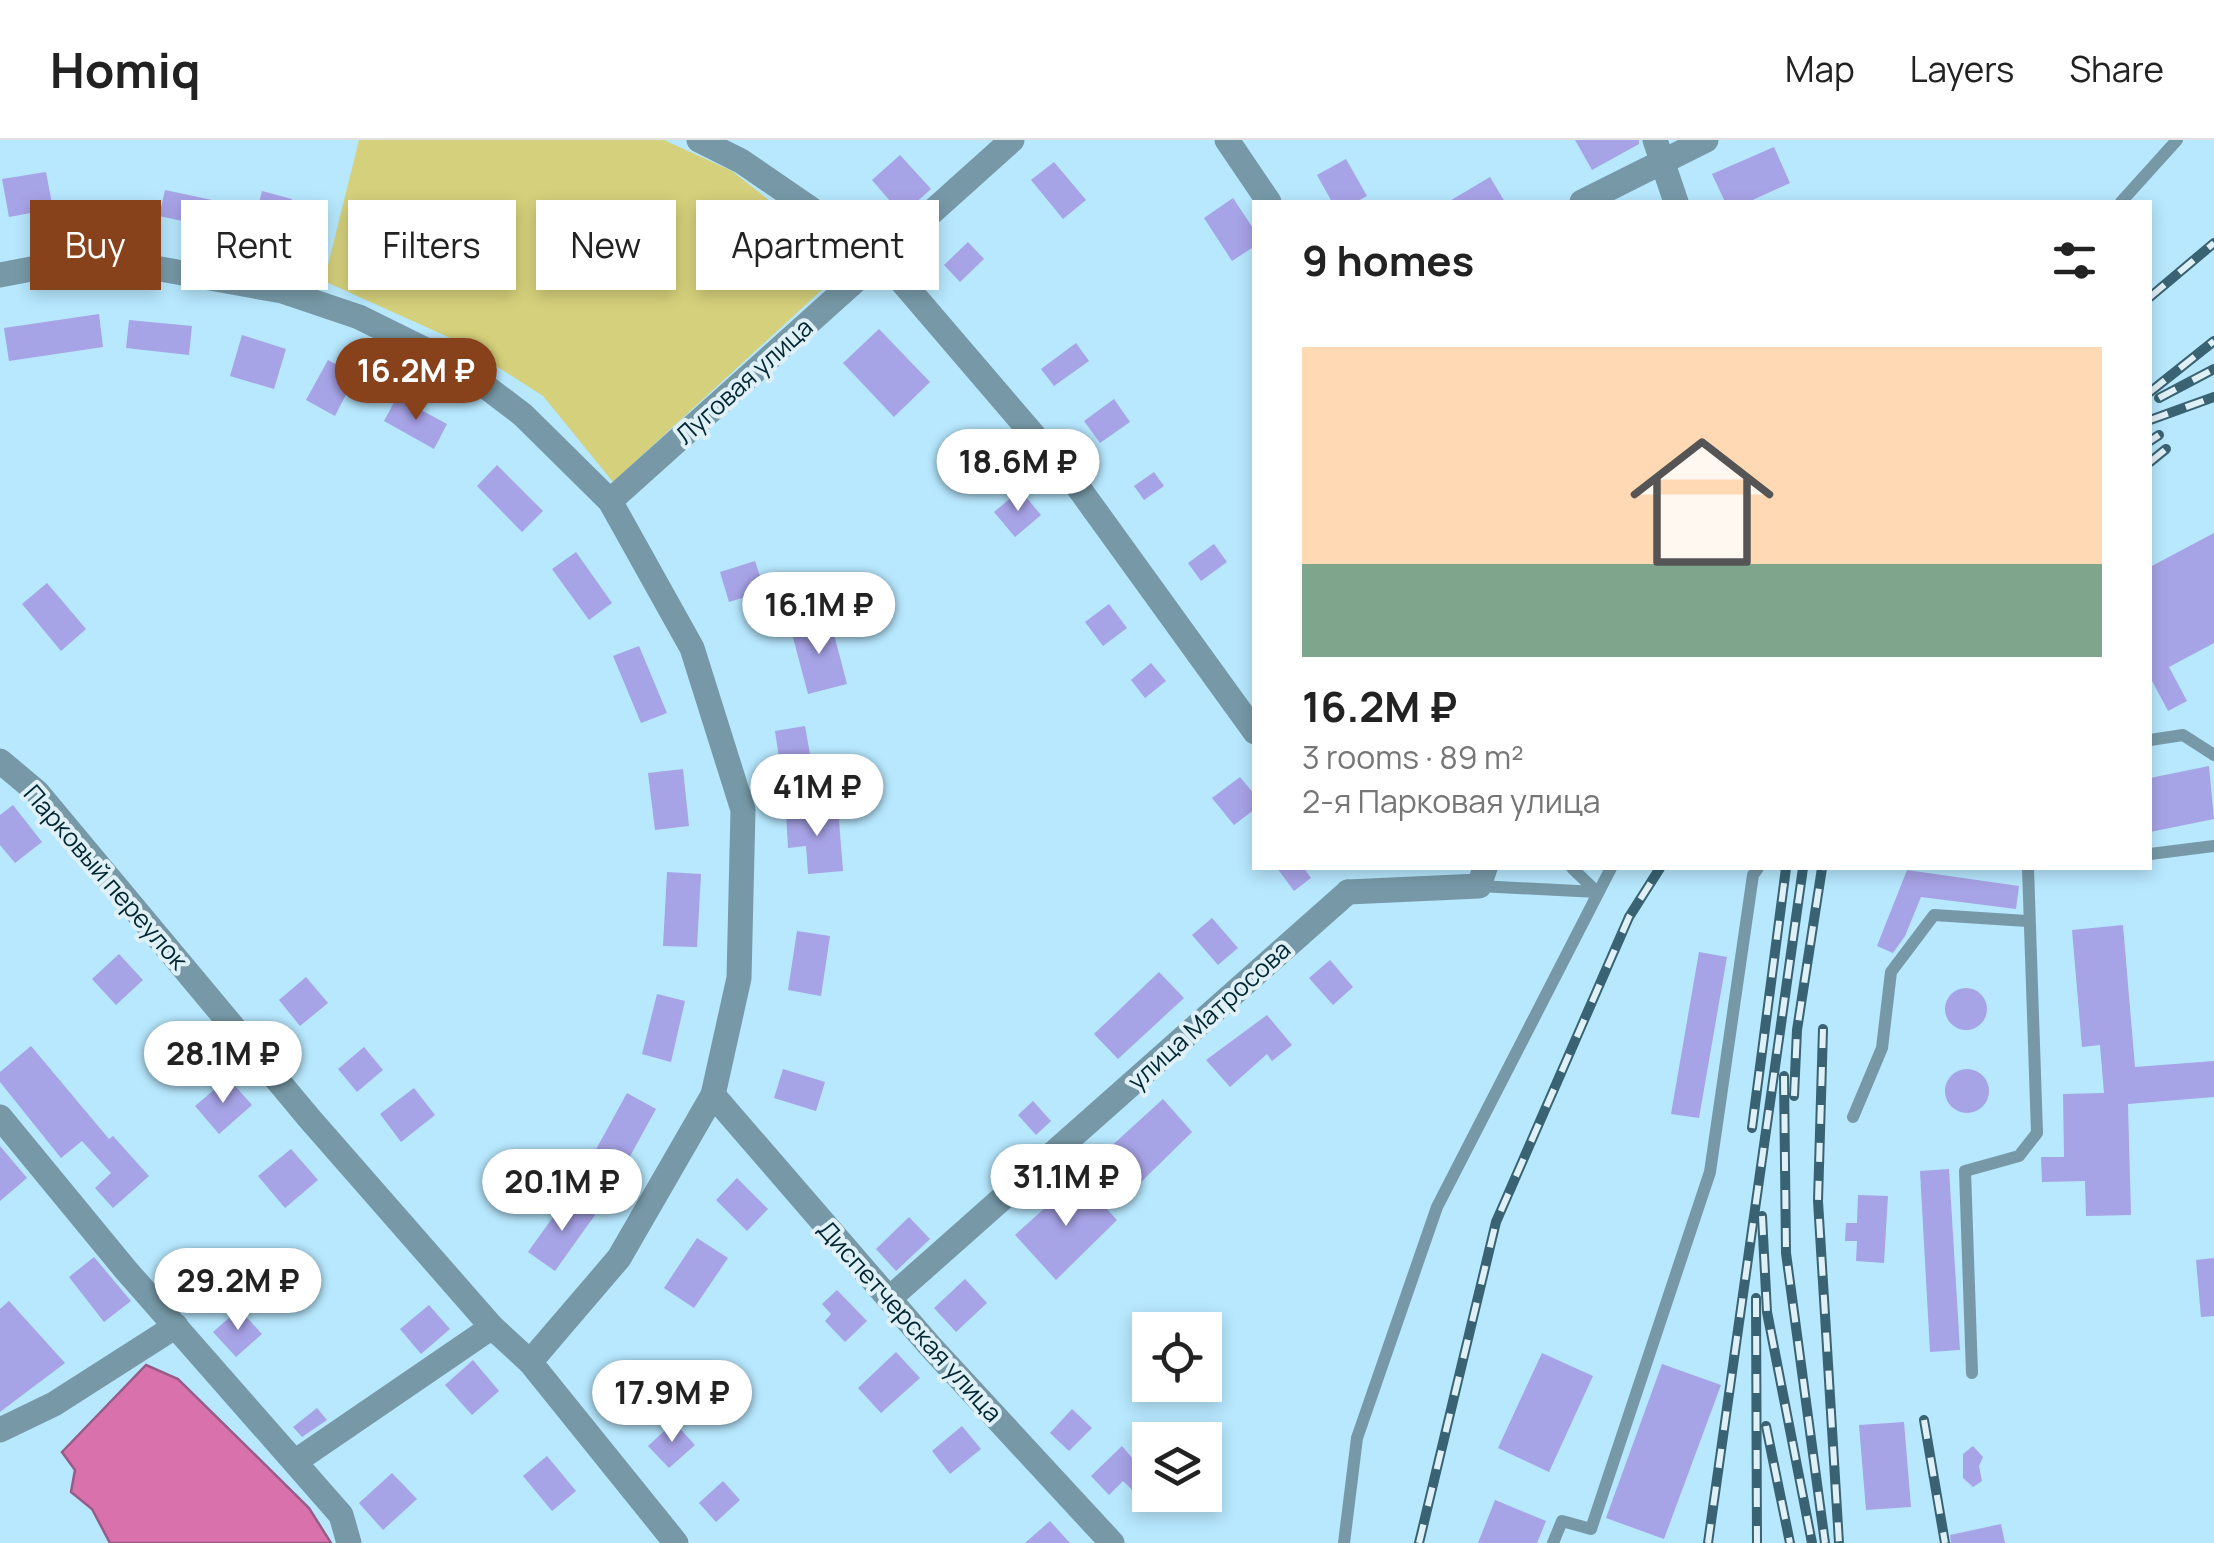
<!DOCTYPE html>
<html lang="en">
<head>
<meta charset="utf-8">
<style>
  body { margin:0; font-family:Manrope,sans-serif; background:#f6f6f6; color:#222; height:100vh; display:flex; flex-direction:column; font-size:38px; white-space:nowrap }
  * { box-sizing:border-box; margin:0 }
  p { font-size:32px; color:#767676 }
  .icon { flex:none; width:55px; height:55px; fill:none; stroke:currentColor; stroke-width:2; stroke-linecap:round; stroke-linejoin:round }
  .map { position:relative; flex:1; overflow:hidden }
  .panel { position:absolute; left:1252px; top:60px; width:900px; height:670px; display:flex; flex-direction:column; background:#fff; border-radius:0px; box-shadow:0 5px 15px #0003 }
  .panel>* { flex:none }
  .banner { position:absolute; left:30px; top:60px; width:950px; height:90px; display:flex; gap:20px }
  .fabs { position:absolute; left:1132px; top:1172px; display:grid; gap:20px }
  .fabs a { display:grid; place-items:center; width:90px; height:90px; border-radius:0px; background:#fff; box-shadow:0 5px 15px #0003; font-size:50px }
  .price { position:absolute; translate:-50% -85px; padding:0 22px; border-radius:35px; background:#fff; color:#222; font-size:32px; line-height:65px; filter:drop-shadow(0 2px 5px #0008) }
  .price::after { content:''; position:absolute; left:50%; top:60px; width:30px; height:22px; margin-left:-15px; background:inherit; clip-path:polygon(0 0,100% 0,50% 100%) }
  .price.current { background:#87411b; color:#fff }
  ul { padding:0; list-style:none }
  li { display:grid; align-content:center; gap:20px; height:530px; padding:0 50px }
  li+li { border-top:2px solid #e0e0e0 }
  li span { display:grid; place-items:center; height:310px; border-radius:0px; color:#555 }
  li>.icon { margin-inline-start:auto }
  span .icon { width:180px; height:180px; fill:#fffc; stroke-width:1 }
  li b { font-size:42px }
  h2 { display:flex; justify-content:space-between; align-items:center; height:120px; padding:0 50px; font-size:42px }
  .tag { padding:0 35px; border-radius:0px; background:#fff; box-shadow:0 5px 15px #0003; font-size:35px; line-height:90px }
  .tag.current { background:#87411b; color:#fff }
  header { display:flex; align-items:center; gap:60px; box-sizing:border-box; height:140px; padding:0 50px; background:#fff; border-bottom:2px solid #e0e0e0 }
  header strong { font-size:48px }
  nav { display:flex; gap:55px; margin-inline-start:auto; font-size:35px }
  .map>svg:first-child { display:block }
  .green { fill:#d4d07b }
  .water { fill:#d972ac; stroke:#985c88; stroke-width:2.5 }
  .building { fill:#a7a3e7 }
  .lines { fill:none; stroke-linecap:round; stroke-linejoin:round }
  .lane { stroke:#7799a7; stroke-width:12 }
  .street { stroke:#7799a7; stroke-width:25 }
  .rail-casing { stroke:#396373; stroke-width:10 }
  .rail { stroke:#e0f0f7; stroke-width:6; stroke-dasharray:19; stroke-linecap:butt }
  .labels { text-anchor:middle; stroke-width:8; stroke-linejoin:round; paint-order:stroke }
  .street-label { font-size:25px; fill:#002734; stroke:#e0f0f7 }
</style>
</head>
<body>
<header>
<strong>Homiq</strong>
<nav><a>Map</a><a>Layers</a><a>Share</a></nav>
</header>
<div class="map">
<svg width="2214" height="1403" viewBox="0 0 2214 1403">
  <rect width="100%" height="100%" fill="#b7e8fe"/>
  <polygon class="green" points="359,0 664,0 732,31 850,124 613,342 543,256 457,201 324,141"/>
  <polygon class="water" points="146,1225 178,1239 309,1368 331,1403 110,1403 92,1369 71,1352 75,1330 62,1312"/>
  <g class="building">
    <polygon points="1575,0 1639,0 1639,4 1592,30"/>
    <polygon points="1774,7 1790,43 1748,62 1725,62 1712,34"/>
    <polygon points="900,15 931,49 902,75 872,40"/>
    <polygon points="1346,19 1367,56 1356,62 1332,62 1317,35"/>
    <polygon points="1054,22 1086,60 1063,79 1031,40"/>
    <polygon points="46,32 53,69 9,77 2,39"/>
    <polygon points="1490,37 1505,62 1448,62"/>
    <polygon points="165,50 217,61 211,87 159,76"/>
    <polygon points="262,51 292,59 283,97 252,89"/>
    <polygon points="1233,58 1255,91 1255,106 1232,121 1204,78"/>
    <polygon points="968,102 984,119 960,142 944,125"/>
    <polygon points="99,174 103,207 9,221 4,188"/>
    <polygon points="129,180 192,186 189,215 126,208"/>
    <polygon points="879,189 930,242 894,277 843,223"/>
    <polygon points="242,195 286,209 274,249 230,236"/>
    <polygon points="1076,203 1089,221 1054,246 1041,229"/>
    <polygon points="328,220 356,235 335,276 306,260"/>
    <polygon points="397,257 447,284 434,309 384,281"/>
    <polygon points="1114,259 1130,282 1100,303 1084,281"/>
    <polygon points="497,325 543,371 522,392 477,346"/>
    <polygon points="1154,332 1164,346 1144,360 1134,346"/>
    <polygon points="1020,350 1041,375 1015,397 994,372"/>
    <polygon points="2214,393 2214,503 2169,527 2187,561 2168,571 2150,537 2150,427"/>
    <polygon points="1214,404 1227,422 1201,441 1188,423"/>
    <polygon points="576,412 612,463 589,480 552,429"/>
    <polygon points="755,421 765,451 729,462 720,432"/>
    <polygon points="47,443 86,489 61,511 22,464"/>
    <polygon points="1109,464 1127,488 1103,506 1085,482"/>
    <polygon points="830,479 847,544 808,554 791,490"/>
    <polygon points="639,506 667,573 641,583 613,516"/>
    <polygon points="1151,523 1166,541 1145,558 1131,540"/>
    <polygon points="805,586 811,620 780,625 775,591"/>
    <polygon points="2209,626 2214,679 2150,692 2150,638"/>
    <polygon points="683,629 689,686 655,690 648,633"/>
    <polygon points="1240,637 1255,655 1255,669 1234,685 1212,658"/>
    <polygon points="13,665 42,702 15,723 0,705 0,675"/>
    <polygon points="838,668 843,731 808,734 806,706 788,708 786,673"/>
    <polygon points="1277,728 1304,728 1311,738 1294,751"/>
    <polygon points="1907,730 2019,746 2016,769 1921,757 1905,796 1893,813 1877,806"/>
    <polygon points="667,732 701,734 697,807 663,806"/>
    <polygon points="1212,778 1238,808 1218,825 1192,795"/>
    <polygon points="2123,785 2135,927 2214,921 2214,957 2128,964 2131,1075 2086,1076 2085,1041 2042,1042 2041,1017 2064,1017 2063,954 2104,953 2100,905 2082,907 2072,790"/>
    <polygon points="797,791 830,796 821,856 788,850"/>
    <polygon points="1699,812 1727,817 1699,978 1671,974"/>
    <polygon points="119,814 143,840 116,865 92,839"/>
    <polygon points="1330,820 1353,847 1333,865 1309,838"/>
    <polygon points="1159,832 1184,858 1118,919 1094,894"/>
    <polygon points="306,837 328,863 300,886 279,860"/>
    <circle cx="1966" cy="869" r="21"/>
    <polygon points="657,854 685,861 671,922 642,914"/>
    <polygon points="1267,875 1292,905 1272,921 1267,914 1230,947 1206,920"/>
    <polygon points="31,906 109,999 113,996 149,1036 113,1068 95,1048 111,1033 82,1001 61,1018 0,942 0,932"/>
    <polygon points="364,907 383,930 357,952 338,929"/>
    <polygon points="783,929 825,942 816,971 774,958"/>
    <circle cx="1967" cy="951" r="22"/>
    <polygon points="228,938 252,965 219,994 195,966"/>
    <polygon points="414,948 435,975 401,1002 380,974"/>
    <polygon points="627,953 656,969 623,1029 594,1013"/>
    <polygon points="1163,959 1192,992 1138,1045 1107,1010"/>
    <polygon points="1033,961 1051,981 1036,995 1018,975"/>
    <polygon points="0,1006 27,1038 0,1061"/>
    <polygon points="291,1009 318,1040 285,1068 258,1036"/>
    <polygon points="1949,1029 1960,1210 1930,1212 1920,1031"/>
    <polygon points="737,1038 768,1069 747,1091 716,1060"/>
    <polygon points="1078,1038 1117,1080 1056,1140 1015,1095"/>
    <polygon points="1858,1055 1888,1056 1884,1123 1856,1121 1857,1101 1845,1101 1846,1083 1857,1083"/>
    <polygon points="568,1056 595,1075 555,1131 528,1112"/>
    <polygon points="909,1077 930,1099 896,1131 876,1109"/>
    <polygon points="697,1098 728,1118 694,1168 664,1148"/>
    <polygon points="94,1117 131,1161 104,1182 69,1137"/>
    <polygon points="2214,1118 2214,1176 2201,1177 2196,1120"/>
    <polygon points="965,1139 987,1163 956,1192 934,1168"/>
    <polygon points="837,1150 867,1181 845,1202 825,1181 831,1174 822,1164"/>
    <polygon points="9,1161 65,1223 0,1272 0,1169"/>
    <polygon points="429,1165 450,1189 421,1214 400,1189"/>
    <polygon points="239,1169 262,1194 236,1217 213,1192"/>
    <polygon points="896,1212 920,1238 881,1273 858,1248"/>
    <polygon points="1542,1213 1593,1236 1549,1332 1498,1308"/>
    <polygon points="473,1220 499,1251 472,1275 445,1245"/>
    <polygon points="619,1220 645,1238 625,1267 599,1249"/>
    <polygon points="1662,1224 1721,1245 1664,1399 1606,1378"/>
    <polygon points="317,1268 327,1280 302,1297 293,1287"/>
    <polygon points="1072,1269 1092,1288 1069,1311 1050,1293"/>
    <polygon points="674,1282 695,1305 669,1328 648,1306"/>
    <polygon points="1904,1282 1911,1367 1866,1370 1859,1285"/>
    <polygon points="962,1286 981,1309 950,1334 932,1311"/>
    <polygon points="1122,1306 1150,1339 1150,1367 1123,1341 1109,1355 1091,1336"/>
    <polygon points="1973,1306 1983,1317 1979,1326 1982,1341 1973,1347 1963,1338 1963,1314"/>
    <polygon points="547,1316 576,1351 552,1371 523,1336"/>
    <polygon points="392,1333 417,1359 383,1390 359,1363"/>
    <polygon points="723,1341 740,1360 716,1382 699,1363"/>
    <polygon points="1495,1360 1546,1381 1537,1403 1478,1403"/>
    <polygon points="1050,1381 1070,1403 1025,1403"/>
    <polygon points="2001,1384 2005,1403 1951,1403 1950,1395"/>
  </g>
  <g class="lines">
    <g class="lane">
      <polyline points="2121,62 2177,0"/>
      <polyline points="2150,600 2183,595 2214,615"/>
      <polyline points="2150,714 2214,706"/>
      <polyline points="1572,728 1597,752"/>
      <polyline points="1479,746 1597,752"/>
      <polyline points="1853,977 1882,908 1891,832 1934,775 2027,781"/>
      <polyline points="1972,1233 1965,1031 2019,1016 2037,993 2028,728"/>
      <polyline points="1344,1403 1357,1298 1437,1067 1611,728"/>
      <polyline points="1553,1403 1562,1381 1591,1389 1710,1032 1753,735 1758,728"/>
    </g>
    <g class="street">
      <polyline points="699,0 741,21 881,117 1078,347 1255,592"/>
      <polyline points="1227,0 1269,62"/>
      <polyline points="1655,0 1676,62"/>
      <polyline points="1582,62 1706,0"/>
      <polyline points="0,135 94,117 282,151 359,177 460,227 523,275 610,361 692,508 743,670 739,838 713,955 619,1118 530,1222"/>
      <polyline points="610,361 1012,0"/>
      <polyline points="0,621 37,652 309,978 492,1187 530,1222 676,1403"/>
      <polyline points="1348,752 1479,746 1485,728"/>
      <polyline points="713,955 930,1206 1112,1403"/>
      <polyline points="0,977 125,1129 341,1375 349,1403"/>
      <polyline points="890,1158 1348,752"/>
      <polyline points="0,1290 54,1264 176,1186"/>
      <polyline points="296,1321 492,1187"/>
    </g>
    <g class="rail-casing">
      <g id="rail">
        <polyline points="2150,157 2214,103"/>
        <polyline points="2150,252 2214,201"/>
        <polyline points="2159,258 2214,229"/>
        <polyline points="2150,280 2214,257"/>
        <polyline points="2150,301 2159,295"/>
        <polyline points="2150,322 2166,309"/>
        <polyline points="1823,889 1818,1061 1839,1403"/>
        <polyline points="1784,936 1786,1113 1825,1403"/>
        <polyline points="1794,956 1797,890 1822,728"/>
        <polyline points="1752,988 1786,728"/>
        <polyline points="1762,1076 1767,1172 1812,1403"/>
        <polyline points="1756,1158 1757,1403"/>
        <polyline points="1924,1280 1945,1403"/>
        <polyline points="1766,1286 1790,1403"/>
        <polyline points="1419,1403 1496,1082 1629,777 1660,728"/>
        <polyline points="1708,1403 1803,728"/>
      </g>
    </g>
    <use href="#rail" class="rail"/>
  </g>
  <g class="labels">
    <g class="street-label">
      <text transform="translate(744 241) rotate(-42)" y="9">Луговая улица</text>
      <text transform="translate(106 737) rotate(49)" y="9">Парковый переулок</text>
      <text transform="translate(1209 875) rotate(-42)" y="9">улица Матросова</text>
      <text transform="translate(910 1181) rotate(48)" y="9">Диспетчерская улица</text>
    </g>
  </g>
</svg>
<div class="fabs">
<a><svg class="icon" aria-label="locate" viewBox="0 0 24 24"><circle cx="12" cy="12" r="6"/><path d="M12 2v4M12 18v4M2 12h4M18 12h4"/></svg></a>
<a><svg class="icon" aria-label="layers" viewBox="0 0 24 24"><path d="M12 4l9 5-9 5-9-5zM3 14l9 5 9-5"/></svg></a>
</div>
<b class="price current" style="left:416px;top:283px">16.2M ₽</b>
<b class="price" style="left:1018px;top:374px">18.6M ₽</b>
<b class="price" style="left:819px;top:517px">16.1M ₽</b>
<b class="price" style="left:817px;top:699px">41M ₽</b>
<b class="price" style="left:223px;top:966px">28.1M ₽</b>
<b class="price" style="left:1066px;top:1089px">31.1M ₽</b>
<b class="price" style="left:562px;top:1094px">20.1M ₽</b>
<b class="price" style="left:238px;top:1193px">29.2M ₽</b>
<b class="price" style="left:672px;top:1305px">17.9M ₽</b>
<div class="banner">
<a class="tag current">Buy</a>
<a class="tag">Rent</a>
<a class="tag">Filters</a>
<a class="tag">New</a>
<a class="tag">Apartment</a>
</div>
<section class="panel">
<h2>9 homes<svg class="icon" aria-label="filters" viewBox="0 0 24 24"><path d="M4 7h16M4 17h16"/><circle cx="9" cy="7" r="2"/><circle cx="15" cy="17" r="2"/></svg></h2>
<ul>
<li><span style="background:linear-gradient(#ffd9b3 70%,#7fa58c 0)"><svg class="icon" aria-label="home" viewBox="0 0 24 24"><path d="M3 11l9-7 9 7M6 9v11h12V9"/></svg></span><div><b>16.2M ₽</b><p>3 rooms · 89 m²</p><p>2-я Парковая улица</p></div></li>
</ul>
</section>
</div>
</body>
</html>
